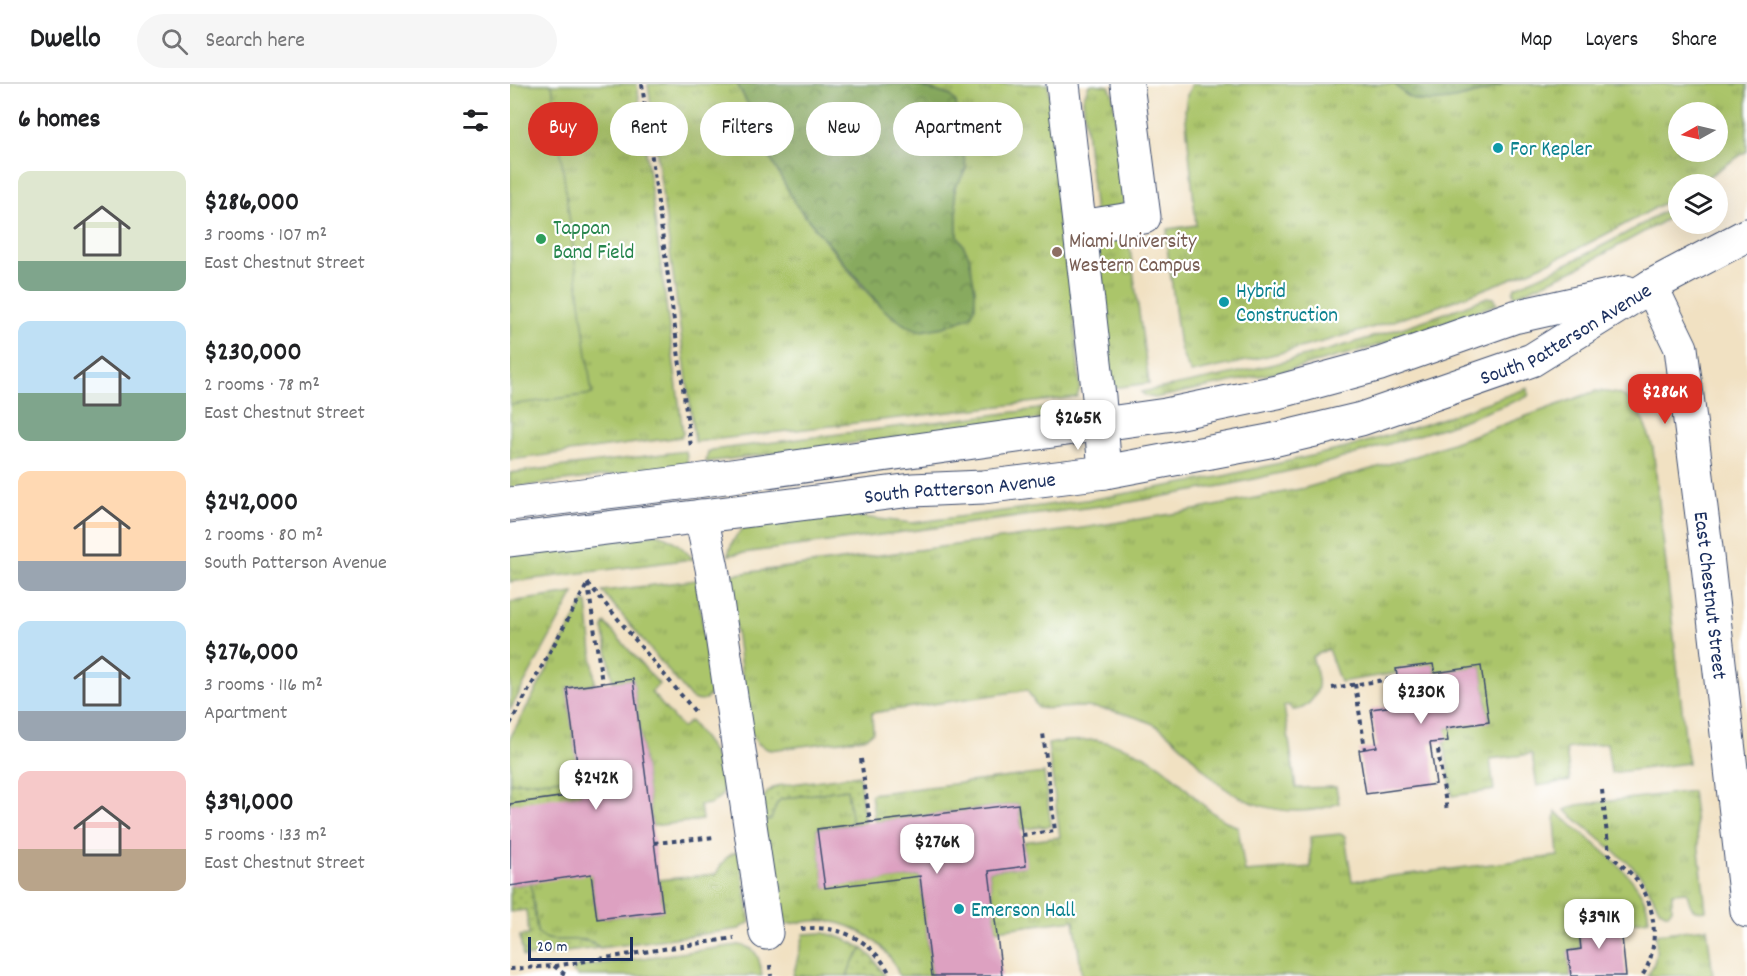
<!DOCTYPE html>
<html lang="en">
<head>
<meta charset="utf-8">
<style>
  body { margin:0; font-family:Dekko,sans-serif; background:#f6f6f6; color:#202124; height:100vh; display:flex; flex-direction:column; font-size:22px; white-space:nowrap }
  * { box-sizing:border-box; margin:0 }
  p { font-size:20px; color:#757577 }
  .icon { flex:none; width:33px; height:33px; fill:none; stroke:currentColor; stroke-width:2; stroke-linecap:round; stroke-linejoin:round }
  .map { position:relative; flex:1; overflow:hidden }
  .side { display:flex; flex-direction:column; background:#fff; width:510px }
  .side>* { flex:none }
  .guide { position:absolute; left:18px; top:18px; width:570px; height:54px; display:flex; gap:12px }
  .needle { width:39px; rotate:262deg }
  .tools { position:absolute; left:1158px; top:18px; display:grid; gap:12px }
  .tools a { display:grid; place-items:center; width:60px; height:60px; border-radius:50%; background:#fff; box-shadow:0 6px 24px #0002; font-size:30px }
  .scale { position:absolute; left:18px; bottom:15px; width:105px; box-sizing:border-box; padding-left:6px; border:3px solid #1b2f5e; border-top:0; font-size:16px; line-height:21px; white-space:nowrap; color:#1b2f5e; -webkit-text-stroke:4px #fff; paint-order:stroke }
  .price { position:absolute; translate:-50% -51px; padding:0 14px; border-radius:12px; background:#fff; color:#222; font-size:20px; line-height:39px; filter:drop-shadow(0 2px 3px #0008) }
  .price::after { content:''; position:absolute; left:50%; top:36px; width:18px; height:14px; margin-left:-9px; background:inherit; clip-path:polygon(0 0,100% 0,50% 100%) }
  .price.current { background:#d93025; color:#fff }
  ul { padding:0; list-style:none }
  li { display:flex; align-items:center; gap:18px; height:150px; padding:0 18px }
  li span { display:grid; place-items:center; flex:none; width:168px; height:120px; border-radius:12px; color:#555 }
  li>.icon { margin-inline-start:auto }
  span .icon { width:72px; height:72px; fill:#fffc; stroke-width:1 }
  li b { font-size:26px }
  h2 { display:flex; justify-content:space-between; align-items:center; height:72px; padding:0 18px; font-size:26px }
  .chip { padding:0 21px; border-radius:27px; background:#fff; box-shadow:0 6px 24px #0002; font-size:21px; line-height:54px }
  .chip.current { background:#d93025; color:#fff }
  header { display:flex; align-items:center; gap:36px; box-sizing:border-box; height:84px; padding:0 30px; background:#fff; border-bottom:2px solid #e0e0e0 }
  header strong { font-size:28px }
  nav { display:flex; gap:33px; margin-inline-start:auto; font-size:21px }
  .search { width:420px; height:54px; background:#f6f6f6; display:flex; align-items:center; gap:15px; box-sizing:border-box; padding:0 21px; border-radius:33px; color:#757577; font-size:22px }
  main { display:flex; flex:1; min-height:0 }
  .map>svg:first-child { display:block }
  .grass { fill:url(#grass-tufts); stroke:#637a64; stroke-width:1.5; fill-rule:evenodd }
  .forest { fill:url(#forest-crowns); stroke:#526c5e; stroke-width:1.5 }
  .park { fill:url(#park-dots); stroke:#637a64; stroke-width:1.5 }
  .pitch { fill:#abc56b; stroke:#637a64; stroke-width:1.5 }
  .building { fill:#dda1c1 }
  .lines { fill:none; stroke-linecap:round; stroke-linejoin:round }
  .minor-casing { stroke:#3b4a6d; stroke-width:35 }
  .highway-casing { stroke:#3b4a6d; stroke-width:35 }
  .path { stroke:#3b4a6d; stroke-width:4; stroke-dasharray:4.5 4.5; stroke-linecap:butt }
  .minor { stroke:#fff; stroke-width:33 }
  .highway { stroke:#fff; stroke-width:33 }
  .culture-dot { fill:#0f9aa8; stroke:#fff; stroke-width:2 }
  .leisure-dot { fill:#2e9e5b; stroke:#fff; stroke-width:2 }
  .education-dot { fill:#8d6e63; stroke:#fff; stroke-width:2 }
  .labels { text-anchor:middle; stroke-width:4.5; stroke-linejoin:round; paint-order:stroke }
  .culture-label { font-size:21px; fill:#0d838f; stroke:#fff; text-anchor:start }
  .leisure-label { font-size:21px; fill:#27864d; stroke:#fff; text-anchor:start }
  .education-label { font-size:21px; fill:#785e54; stroke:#fff; text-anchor:start }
  .street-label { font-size:21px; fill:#1b2f5e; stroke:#fff }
</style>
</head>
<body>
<header>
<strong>Dwello</strong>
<div class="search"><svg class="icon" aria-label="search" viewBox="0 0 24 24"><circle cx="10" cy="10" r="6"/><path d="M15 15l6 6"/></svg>Search here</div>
<nav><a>Map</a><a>Layers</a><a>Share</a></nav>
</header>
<main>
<section class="side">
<h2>6 homes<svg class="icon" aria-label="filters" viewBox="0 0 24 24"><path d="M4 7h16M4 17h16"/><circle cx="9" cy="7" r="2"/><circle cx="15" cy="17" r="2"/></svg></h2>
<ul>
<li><span style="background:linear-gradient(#dfe7d0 75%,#7fa58c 0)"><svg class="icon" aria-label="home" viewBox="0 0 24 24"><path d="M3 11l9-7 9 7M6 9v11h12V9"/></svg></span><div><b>$286,000</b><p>3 rooms · 107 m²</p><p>East Chestnut Street</p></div></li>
<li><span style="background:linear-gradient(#bfe0f5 60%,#7fa58c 0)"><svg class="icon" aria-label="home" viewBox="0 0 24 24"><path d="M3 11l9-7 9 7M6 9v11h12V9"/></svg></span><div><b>$230,000</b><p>2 rooms · 78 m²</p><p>East Chestnut Street</p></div></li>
<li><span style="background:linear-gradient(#ffd9b3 75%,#9aa5b1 0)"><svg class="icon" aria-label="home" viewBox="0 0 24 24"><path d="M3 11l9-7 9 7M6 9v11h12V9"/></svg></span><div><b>$242,000</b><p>2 rooms · 80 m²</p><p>South Patterson Avenue</p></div></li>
<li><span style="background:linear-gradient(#bfe0f5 75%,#9aa5b1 0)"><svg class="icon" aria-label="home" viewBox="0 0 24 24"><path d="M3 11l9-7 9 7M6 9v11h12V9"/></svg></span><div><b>$276,000</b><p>3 rooms · 116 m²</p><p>Apartment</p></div></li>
<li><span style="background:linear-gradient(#f6c9c9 65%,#b9a48a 0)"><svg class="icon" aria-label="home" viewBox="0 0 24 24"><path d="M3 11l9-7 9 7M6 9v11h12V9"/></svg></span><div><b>$391,000</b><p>5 rooms · 133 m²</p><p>East Chestnut Street</p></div></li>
</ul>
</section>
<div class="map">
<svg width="1237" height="892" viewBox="0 0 1237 892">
  <defs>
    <pattern id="grass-tufts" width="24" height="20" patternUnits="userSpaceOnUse" patternTransform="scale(1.5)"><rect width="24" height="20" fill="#abc56b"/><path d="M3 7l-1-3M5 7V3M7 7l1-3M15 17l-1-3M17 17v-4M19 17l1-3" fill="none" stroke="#8aa05b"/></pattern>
    <pattern id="forest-crowns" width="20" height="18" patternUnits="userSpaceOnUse" patternTransform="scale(1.5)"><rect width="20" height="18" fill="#88aa5f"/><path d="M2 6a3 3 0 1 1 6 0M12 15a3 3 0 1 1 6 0" fill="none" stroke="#6e8b52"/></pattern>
    <pattern id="park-dots" width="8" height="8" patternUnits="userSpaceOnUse" patternTransform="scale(1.5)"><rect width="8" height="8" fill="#abc56b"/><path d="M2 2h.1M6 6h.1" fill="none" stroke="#8aa05b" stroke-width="1.8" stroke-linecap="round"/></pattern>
  </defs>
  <rect width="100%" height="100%" fill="#fff"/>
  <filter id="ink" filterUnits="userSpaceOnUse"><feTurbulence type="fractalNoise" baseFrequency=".0167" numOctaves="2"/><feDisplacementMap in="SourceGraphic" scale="12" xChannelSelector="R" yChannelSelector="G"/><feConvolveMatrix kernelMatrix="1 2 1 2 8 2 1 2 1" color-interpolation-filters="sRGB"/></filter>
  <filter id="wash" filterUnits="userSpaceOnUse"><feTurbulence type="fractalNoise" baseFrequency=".008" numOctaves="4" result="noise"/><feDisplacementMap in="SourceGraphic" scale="24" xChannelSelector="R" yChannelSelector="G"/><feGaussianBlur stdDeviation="1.35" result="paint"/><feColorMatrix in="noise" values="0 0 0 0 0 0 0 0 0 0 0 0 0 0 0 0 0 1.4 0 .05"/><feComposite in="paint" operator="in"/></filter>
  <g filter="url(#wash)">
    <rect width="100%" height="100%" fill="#f1e1c2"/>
    <g class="grass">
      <polygon points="0,0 127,0 173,349 171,353 0,376"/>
      <polygon points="138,0 227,0 241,26 250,56 287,122 353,204 373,225 395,241 459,172 448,152 447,145 441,12 403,0 538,0 557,148 570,304 567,313 185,358"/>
      <polygon points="584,0 599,2 603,11 618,151 639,299 603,304 573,15 579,1"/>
      <path d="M682,0H1237V67L1193,96L1189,91L1173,100H1168V111C1122,137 1075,163 1026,184C915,232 799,265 681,289L674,275L670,263L656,155L658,145L686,141L675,26L677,11ZM1168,28H1208V68H1168Z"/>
      <path d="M1168,119V129L1068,184L1005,212L1003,209L1005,203C1062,179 1116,151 1168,119Z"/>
      <path d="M978,213L984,214L987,220L860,264L778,286L645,314L636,312L631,308C749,287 866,257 978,213Z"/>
      <path d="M1018,304L1019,310L1017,313L935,343L819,378L722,400L621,418L218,471C222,457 226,449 239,440L326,430L402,439L590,414L714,392L836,364L919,339Z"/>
      <path d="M1086,307C1095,308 1108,308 1115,313C1129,322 1139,349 1143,364L1178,679L1101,689L1097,659L1056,665L1060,697L1027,702L1022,670L980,675L984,706L942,712L934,657L936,644L979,637L971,582L925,589L923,580L887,589L830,598L818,565L802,573C807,589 814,604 800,618C795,624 790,626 783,626L778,621L774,622L786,704L826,703L829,719C790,735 741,726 708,699C684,679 666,648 636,637C615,629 592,623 569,623C555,623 542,626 528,624L517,606L362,629L363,648L355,654L260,666C248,662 244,656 239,645L219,491L566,445L674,428L795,404L903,373Z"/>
      <path d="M560,321C555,330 548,331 539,334L196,378L198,368L202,366Z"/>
      <polygon points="176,367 178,381 0,404 0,389"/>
      <path d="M146,450C163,454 172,463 183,475L0,498V469Z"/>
      <path d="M187,496L201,607C198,617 190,619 181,614L92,507Z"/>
      <polygon points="64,509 0,626 0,518"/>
      <polygon points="74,518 77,519 85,600 57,604 69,694 0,699 0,654"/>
      <path d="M95,539L149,600L141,608L172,644L180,637C197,659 217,681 212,711L201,720L190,721L192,736L142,742L123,595L103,598L93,543Z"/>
      <path d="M586,656C609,660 632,668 651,682C680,704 692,728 728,743L735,788L801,783L800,753L830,750L835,752L842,797L1048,772L1045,738L1046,728C1072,750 1124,787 1135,818C1138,823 1138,830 1139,836L1110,840L1109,834L1068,838L1071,865L1058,867L1061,892H572L564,836L486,846L479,787L515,782L513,758L550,753L538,660L556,657Z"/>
      <polygon points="534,689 541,742 512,745 508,720 365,738 361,710"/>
      <path d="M337,705L342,740L307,745L315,803L410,792L422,892H389C380,862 347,840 317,837C302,835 289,840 274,840L263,832L250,738L261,735L267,719L271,715Z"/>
      <path d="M1182,707L1196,826C1180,829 1180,821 1177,808L1162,809V825L1159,829H1155L1150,826L1134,796L1123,783L1055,726L1067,721Z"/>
      <path d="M229,768L240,838L229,845L90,864C87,862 85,859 82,858C65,850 42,865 27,848L21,799L80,782L87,835L152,827L149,796L206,790C212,780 216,769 229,768Z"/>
      <path d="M1197,844L1203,892H1137C1147,880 1147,865 1146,850Z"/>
      <path d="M314,849C329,852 340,856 353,865L342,879L337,892H283L294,850Z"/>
      <path d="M229,861C248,863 250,876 252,892H68L63,888V885L66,883Z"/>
    </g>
    <g class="forest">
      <polygon points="227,0 403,0 441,12 446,18 456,85 449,98 444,104 447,125 447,145 448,152 459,172 465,206 465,222 461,232 434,243 411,247 395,241 373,225 287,122 250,56 241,26"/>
      <path d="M884,0H993C971,10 920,25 899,13C893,10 889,4 884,0Z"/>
    </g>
    <g class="park">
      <path d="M349,691L355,739L342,740L337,705L271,715L267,719L261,735L250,738C250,721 251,709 267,702Z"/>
      <polygon points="69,694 72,720 0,720 0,699"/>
      <path d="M21,799L27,848C42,866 68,846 90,864L13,873L10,852L19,851L16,826L0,828V802Z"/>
      <polygon points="353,865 363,874 375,892 337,892 342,879"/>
    </g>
    <polygon class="pitch" points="0,0 42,0 82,310 0,321"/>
    <g id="blocks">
      <g class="building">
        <polygon points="923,580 925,589 971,582 979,638 936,644 938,657 920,659 926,700 856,710 849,666 867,663 861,625 891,621 886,585"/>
        <polygon points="123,595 153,827 87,835 81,790 0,802 0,720 71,710 57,604"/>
        <polygon points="508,720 516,782 479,787 492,892 422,892 410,792 315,804 307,745"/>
        <polygon points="1110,834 1116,892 1061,892 1058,867 1071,865 1068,838"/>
      </g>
    </g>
  </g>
  <g filter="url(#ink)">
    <use href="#blocks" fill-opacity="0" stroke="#3b4a6d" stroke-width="1.5"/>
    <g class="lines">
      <g class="minor-casing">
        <g id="minor">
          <polyline points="553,0 589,313 595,388"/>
          <polyline points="570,143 634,133 617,0"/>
          <path id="s1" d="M1141,202L1171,264L1197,472L1237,827"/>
          <polyline points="191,432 202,484 256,849"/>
        </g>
      </g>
      <g class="highway-casing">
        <g id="highway">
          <polyline points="0,420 186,397 656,331 767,308 870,280 1004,233 1116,208"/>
          <path id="s2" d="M0,456L402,406L473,403L595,388L759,357L851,335L1022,276L1141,202L1237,151"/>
        </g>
      </g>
      <g class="path">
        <polyline points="132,0 181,363"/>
        <polyline points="78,499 187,630"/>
        <polyline points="78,500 92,599"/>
        <polyline points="845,600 855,665"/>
        <polyline points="822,604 888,594"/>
        <polyline points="0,640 78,499"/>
        <polyline points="928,666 937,727"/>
        <polyline points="351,675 360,738"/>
        <path d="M1092,706L1099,770C1108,778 1118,786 1126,795C1147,820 1150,866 1132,892"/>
        <polyline points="512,751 545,747 533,649"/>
        <polyline points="144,759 206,753"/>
        <path d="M291,845C330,840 363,856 381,892"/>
        <polyline points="260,881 261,892"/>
        <polyline points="44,882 57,892"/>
        <polyline points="0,885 44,882 224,854"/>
      </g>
      <use href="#minor" class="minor"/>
      <use href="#highway" class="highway"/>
    </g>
  </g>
  <g class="culture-dot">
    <circle cx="988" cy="64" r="6"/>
    <circle cx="714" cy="218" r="6"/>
    <circle cx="449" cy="825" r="6"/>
  </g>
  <circle class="leisure-dot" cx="31" cy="155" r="6"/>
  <circle class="education-dot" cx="547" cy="168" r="6"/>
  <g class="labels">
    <g class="culture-label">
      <text x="1000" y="71">For Kepler</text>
      <text x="726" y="213">Hybrid<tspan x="726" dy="24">Construction</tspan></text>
      <text x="461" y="832">Emerson Hall</text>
    </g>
    <g class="leisure-label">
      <text x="43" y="150">Tappan<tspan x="43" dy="24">Band Field</tspan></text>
    </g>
    <g class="education-label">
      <text x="559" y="163">Miami University<tspan x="559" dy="24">Western Campus</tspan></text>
    </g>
    <g class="street-label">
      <text dy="7" stroke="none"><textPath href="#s2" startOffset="1083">South Patterson Avenue</textPath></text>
      <text dy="7" stroke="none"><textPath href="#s2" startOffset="453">South Patterson Avenue</textPath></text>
      <text dy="7" stroke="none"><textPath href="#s1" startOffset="318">East Chestnut Street</textPath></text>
    </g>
  </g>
</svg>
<div class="tools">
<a><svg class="needle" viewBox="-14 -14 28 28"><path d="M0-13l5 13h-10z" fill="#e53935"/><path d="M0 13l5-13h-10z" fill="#757577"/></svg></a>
<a><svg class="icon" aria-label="layers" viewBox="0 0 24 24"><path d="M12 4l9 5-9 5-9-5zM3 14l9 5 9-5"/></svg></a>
</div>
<div class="scale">20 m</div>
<b class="price current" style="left:1155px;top:341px">$286K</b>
<b class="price" style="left:568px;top:367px">$265K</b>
<b class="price" style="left:911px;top:641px">$230K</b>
<b class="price" style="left:86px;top:727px">$242K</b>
<b class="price" style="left:427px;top:791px">$276K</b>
<b class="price" style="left:1089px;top:866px">$391K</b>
<div class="guide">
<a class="chip current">Buy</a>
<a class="chip">Rent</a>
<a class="chip">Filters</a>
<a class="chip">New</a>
<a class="chip">Apartment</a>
</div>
</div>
</main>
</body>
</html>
